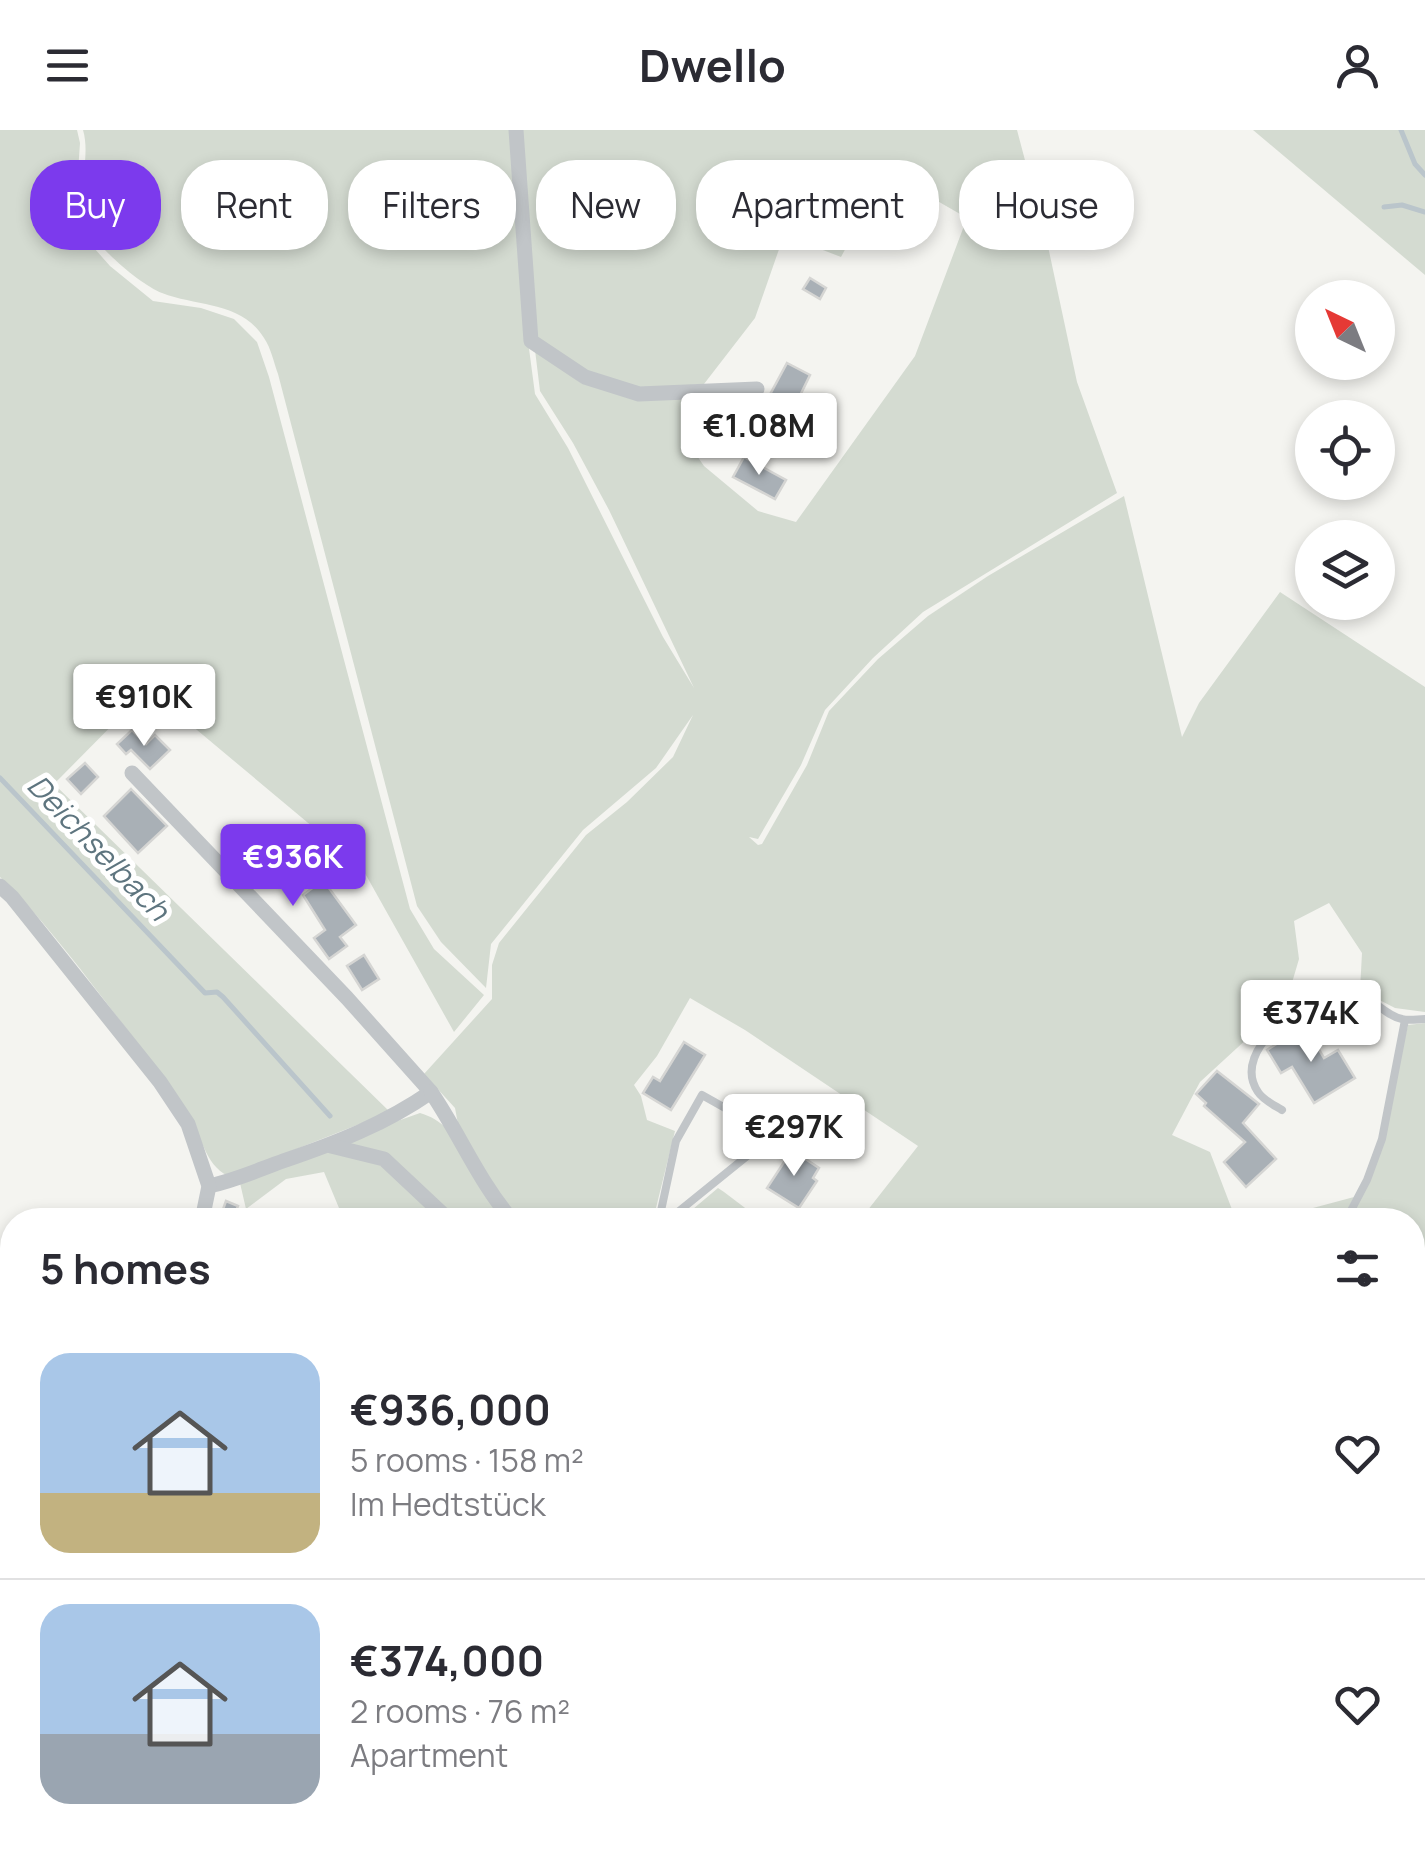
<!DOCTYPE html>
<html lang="en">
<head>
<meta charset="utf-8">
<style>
  body { margin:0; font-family:Manrope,sans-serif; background:#f7f7f7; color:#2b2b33; height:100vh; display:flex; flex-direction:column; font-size:38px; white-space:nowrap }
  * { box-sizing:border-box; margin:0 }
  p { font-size:32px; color:#7c7c81 }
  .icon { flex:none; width:55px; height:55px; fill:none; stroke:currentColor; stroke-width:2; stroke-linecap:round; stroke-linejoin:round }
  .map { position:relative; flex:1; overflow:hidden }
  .sheet { position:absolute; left:0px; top:1078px; width:1425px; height:642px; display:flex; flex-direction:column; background:#fff; border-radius:40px 40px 0 0; box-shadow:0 5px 15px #0003 }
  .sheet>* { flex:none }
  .banner { position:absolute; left:30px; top:30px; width:1365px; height:90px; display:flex; gap:20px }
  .needle { width:65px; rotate:317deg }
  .tools { position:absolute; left:1295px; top:150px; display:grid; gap:20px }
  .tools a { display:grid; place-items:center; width:100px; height:100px; border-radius:50%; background:#fff; box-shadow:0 5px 15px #0003; font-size:50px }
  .price { position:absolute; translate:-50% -85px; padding:0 22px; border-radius:10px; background:#fff; color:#222; font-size:32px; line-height:65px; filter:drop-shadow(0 2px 5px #0008) }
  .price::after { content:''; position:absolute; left:50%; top:60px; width:30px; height:22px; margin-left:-15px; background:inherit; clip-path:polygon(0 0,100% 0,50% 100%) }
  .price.active { background:#7c3aed; color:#fff }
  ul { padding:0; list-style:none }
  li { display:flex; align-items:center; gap:30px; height:250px; padding:0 40px }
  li+li { border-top:2px solid #e1e1e2 }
  li span { display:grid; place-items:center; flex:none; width:280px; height:200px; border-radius:30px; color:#555 }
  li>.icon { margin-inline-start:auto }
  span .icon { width:120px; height:120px; fill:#fffc; stroke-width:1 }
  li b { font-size:42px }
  h2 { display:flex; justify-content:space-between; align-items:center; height:120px; padding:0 40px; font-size:42px }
  .chip { padding:0 35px; border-radius:40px; background:#fff; box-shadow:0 5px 15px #0003; font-size:35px; line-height:90px }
  .chip.active { background:#7c3aed; color:#fff }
  header { display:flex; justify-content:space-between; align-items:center; height:130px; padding:0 40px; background:#fff; font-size:45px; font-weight:700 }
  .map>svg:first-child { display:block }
  .green { fill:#d4dbd1 }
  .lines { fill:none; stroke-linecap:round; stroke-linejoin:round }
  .stream { stroke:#bac5cb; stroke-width:5 }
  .building { fill:#a9b0b6; stroke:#d5d5d3; stroke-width:2.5 }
  .service { stroke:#c1c5c8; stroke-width:8 }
  .minor { stroke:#c1c5c8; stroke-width:15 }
  .labels { text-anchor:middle; stroke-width:10; stroke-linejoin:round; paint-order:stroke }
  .water-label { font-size:30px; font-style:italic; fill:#5e757f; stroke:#fff }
</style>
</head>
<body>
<header><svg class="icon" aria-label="menu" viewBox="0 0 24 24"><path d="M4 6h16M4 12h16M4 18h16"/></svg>Dwello<svg class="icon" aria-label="person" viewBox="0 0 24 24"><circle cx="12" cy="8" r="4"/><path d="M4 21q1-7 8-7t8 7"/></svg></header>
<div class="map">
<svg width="1425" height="1719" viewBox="0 0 1425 1719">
  <rect width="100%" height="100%" fill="#f4f4f0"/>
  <g class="green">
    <path d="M0,0H77L80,13L76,71L79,101L110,136L153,171L201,178L234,189L257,212L269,247L410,779L434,819L484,865L454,902L362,738L148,559L54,654L390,982L228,1046C204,1034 202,1005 188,983C163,944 133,908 105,871C72,828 39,785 0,747Z"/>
    <path d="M83,0H511L528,211L535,264L568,318L663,507L694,558L609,380L573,313L540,261L535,220L581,253L627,267L727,264L684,307L704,336L758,381L796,392L915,226L967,88L887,42L841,127L784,105L755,188L704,254L641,259L586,243L535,209L520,0H1017L1049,121L1077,252L1117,363L923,482L873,528L825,580L801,635L758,709L749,707L758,715L762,714L807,635L829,581L878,529L928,486L988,446L1124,366L1182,607L1199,573L1280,462L1425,557V882L1395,878L1360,860L1362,823L1329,773L1294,791L1299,829L1286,873L1200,952L1172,1005L1210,1022L1236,1090H860L918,1016L745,900L690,868L657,926L634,955L641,966L647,990L675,1001L653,1090H517L480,1035L458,994L455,978L424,944L492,869V835L499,813L586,705L627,672L673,627L693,585L656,638L583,700L491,814L486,858L441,812L417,776L278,244C274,233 271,218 264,208C241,171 198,177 162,163C141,155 98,118 88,98C73,70 92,30 83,0Z"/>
    <polygon points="1253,0 1425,0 1425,145"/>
    <polygon points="1425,893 1425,1434 1413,1436 1412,1090 1349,1090 1370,1050 1408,895"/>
    <path d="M420,983C461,994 486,1055 508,1090H344L324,1042L286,1049L246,1079L240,1053L302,1025Z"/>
    <polygon points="718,1058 724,1062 761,1090 680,1090"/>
    <polygon points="1354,1067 1342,1090 1268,1090"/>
    <polygon points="12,1446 12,1708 500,1708 489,1719 0,1719 0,1459"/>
    <polygon points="818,1708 901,1708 911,1719 837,1719"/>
    <polygon points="959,1708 1231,1708 1235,1719 937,1719"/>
  </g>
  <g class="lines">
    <g class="stream">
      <polyline points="1401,0 1415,34 1425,45"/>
      <polyline points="1384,77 1402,75 1425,82"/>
      <polyline points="0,648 205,863 217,862 223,867 330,986"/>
      <polyline points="1412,1425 1425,1424"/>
      <polyline points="1222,1708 1228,1718"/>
      <polyline points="293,1719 307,1708"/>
    </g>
  </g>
  <g class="building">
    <polygon points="810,148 826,158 820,169 803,159"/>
    <polygon points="787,233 810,245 791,284 766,272"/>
    <polygon points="744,327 786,350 775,369 733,347"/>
    <polygon points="132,600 146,614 155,605 170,620 150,639 131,620 126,624 117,614"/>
    <polygon points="85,633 98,647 81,664 67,649"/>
    <polygon points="131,659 167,696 138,723 104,686"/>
    <polygon points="327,724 336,740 315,752 305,738"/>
    <polygon points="323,750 356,795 340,807 347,816 329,829 314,808 325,800 303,765"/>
    <polygon points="364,825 379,849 362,860 347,836"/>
    <polygon points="1348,870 1354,879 1317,900 1310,886 1329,875"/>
    <polygon points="1305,896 1324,928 1338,920 1355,948 1314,973 1292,937 1281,943 1267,920"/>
    <polygon points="684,912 705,925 671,980 643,963 653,947 660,951"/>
    <polygon points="1217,941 1259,974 1243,993 1276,1029 1246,1057 1224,1032 1245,1012 1204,976 1206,973 1196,964"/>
    <polygon points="797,973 809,981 794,1005 782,997"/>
    <polygon points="792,1020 819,1038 813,1048 817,1051 799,1078 767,1058"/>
    <polygon points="226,1071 238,1076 233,1089 221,1085"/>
  </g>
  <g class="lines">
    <g class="service">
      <path d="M1282,980C1274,975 1263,970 1258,962C1228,918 1311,864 1348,862C1369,861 1382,885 1402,889C1409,891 1418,889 1425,889"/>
      <polyline points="659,1090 676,1011 702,965 773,1005 668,1090"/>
      <polyline points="1346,1090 1367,1050 1382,1009 1405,890"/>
    </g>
    <g class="minor">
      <polyline points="516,0 531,211 585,247 639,264 757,259"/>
      <path d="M132,643L347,868L431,962C385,994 336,1013 283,1031C258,1040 236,1050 209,1056"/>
      <polyline points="0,756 12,767 160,952 188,994 209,1056 202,1090"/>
      <path d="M431,962C459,1003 479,1052 512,1090"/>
      <polyline points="331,1016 384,1029 449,1090"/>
      <polyline points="0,1447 12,1433"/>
    </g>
  </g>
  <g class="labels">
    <g class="water-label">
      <text transform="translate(98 718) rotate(46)" y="10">Deichselbach</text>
    </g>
  </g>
</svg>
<div class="tools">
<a><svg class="needle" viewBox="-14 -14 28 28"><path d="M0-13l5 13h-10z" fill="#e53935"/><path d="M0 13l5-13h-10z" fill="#7c7c81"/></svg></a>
<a><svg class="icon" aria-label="locate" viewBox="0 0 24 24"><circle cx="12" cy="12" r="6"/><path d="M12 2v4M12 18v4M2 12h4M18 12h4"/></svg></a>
<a><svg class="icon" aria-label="layers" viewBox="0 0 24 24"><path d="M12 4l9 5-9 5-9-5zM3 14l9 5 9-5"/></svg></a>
</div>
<b class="price" style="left:759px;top:348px">€1.08M</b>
<b class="price" style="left:144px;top:619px">€910K</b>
<b class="price active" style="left:293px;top:779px">€936K</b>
<b class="price" style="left:1311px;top:935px">€374K</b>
<b class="price" style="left:794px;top:1049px">€297K</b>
<div class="banner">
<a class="chip active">Buy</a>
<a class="chip">Rent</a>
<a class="chip">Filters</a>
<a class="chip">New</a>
<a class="chip">Apartment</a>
<a class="chip">House</a>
</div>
<section class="sheet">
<h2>5 homes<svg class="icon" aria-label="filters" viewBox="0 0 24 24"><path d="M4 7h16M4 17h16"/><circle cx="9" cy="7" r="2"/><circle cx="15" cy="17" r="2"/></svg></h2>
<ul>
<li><span style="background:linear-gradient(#a9c7e8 70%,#c2b280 0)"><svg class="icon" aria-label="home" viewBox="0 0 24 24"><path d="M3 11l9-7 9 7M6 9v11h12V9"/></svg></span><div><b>€936,000</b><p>5 rooms · 158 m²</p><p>Im Hedtstück</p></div><svg class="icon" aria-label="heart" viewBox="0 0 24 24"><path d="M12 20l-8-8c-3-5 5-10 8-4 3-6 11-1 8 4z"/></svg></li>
<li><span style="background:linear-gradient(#a9c7e8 65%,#9aa5b1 0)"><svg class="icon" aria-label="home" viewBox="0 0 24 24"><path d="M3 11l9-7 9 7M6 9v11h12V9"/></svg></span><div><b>€374,000</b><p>2 rooms · 76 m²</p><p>Apartment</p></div><svg class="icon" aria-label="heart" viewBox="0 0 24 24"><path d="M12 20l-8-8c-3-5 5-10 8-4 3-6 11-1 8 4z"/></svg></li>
</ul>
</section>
</div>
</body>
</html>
